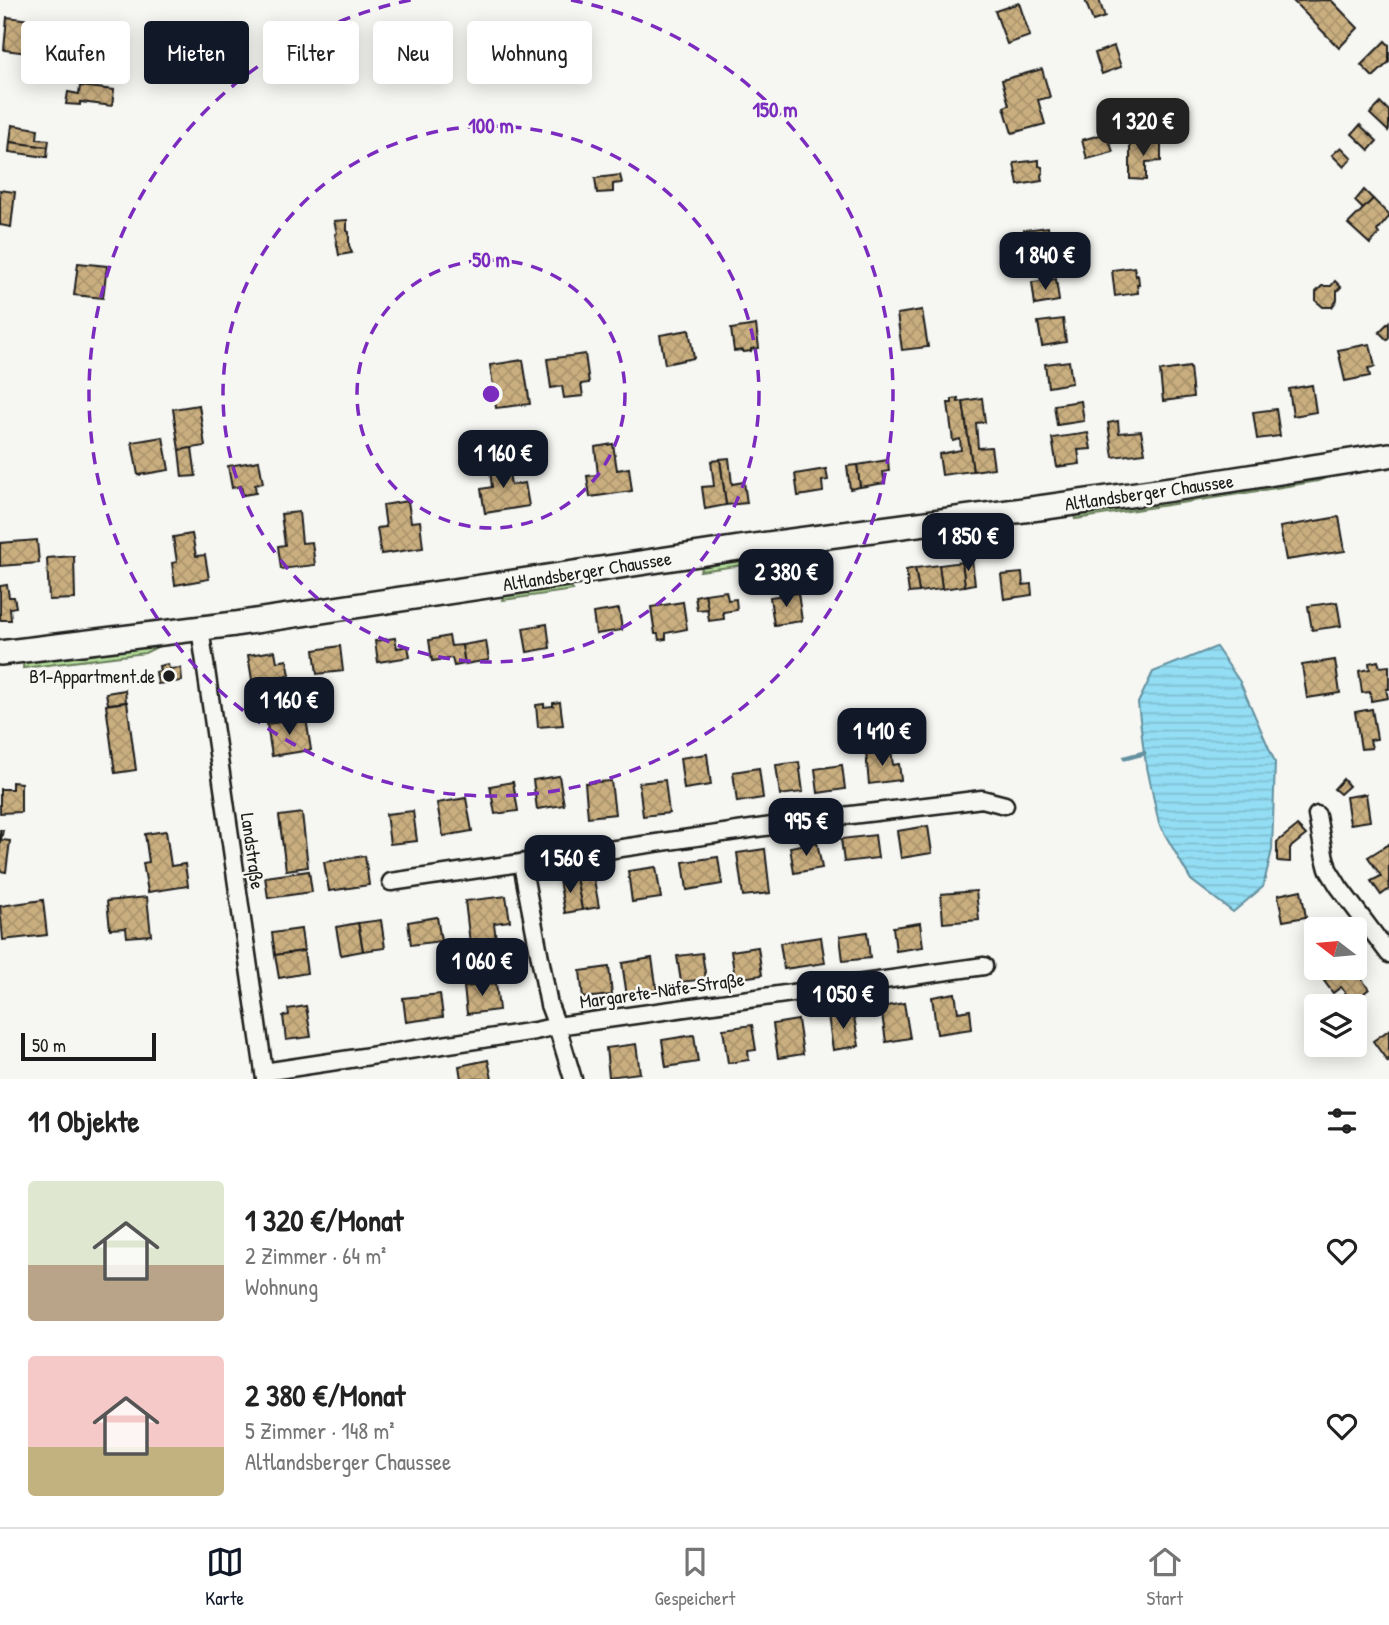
<!DOCTYPE html>
<html lang="de">
<head>
<meta charset="utf-8">
<style>
  body { margin:0; font-family:"Patrick Hand",sans-serif; background:#f6f6f6; color:#222; height:100vh; display:flex; flex-direction:column; font-size:26px; white-space:nowrap }
  * { box-sizing:border-box; margin:0 }
  p { font-size:23px; color:#767676 }
  .icon { flex:none; width:38px; height:38px; fill:none; stroke:currentColor; stroke-width:2; stroke-linecap:round; stroke-linejoin:round }
  .map { position:relative; height:1079px; overflow:hidden }
  .details { display:flex; flex-direction:column; background:#fff; flex:1 }
  .details>* { flex:none }
  .banner { position:absolute; left:21px; top:21px; width:700px; height:63px; display:flex; gap:14px }
  .needle { width:46px; rotate:286deg }
  .tools { position:absolute; left:1304px; top:917px; display:grid; gap:14px }
  .tools a { display:grid; place-items:center; width:63px; height:63px; border-radius:7px; background:#fff; box-shadow:0 4px 18px #0003; font-size:35px }
  .scale { position:absolute; left:21px; bottom:18px; width:135px; box-sizing:border-box; padding-left:7px; border:4px solid #1c1c1c; border-top:0; font-size:19px; line-height:24px; white-space:nowrap; color:#1c1c1c; -webkit-text-stroke:5px #f6f6f2; paint-order:stroke }
  .price { position:absolute; translate:-50% -60px; padding:0 16px; border-radius:14px; background:#111827; color:#fff; font-size:23px; line-height:46px; filter:drop-shadow(0 2px 4px #0008) }
  .price::after { content:''; position:absolute; left:50%; top:42px; width:21px; height:16px; margin-left:-10px; background:inherit; clip-path:polygon(0 0,100% 0,50% 100%) }
  .price.on { background:#222; color:#fff }
  ul { padding:0; list-style:none }
  li { display:flex; align-items:center; gap:21px; height:175px; padding:0 28px }
  li span { display:grid; place-items:center; flex:none; width:196px; height:140px; border-radius:7px; color:#555 }
  li>.icon { margin-inline-start:auto }
  span .icon { width:84px; height:84px; fill:#fffc; stroke-width:1 }
  li b { font-size:30px }
  h2 { display:flex; justify-content:space-between; align-items:center; height:84px; padding:0 28px; font-size:30px }
  .pill { padding:0 24px; border-radius:7px; background:#fff; box-shadow:0 4px 18px #0003; font-size:24px; line-height:63px }
  .pill.on { background:#111827; color:#fff }
  .menu { display:flex; justify-content:space-around; align-items:center; height:98px; border-top:2px solid #e0e0e0; background:#fff; font-size:19px; color:#767676 }
  .menu a { display:grid; justify-items:center; gap:4px }
  .menu .on { color:#111827 }
  .map>svg:first-child { display:block }
  .grass { fill:#b6df9b; stroke:#697e5c; stroke-width:2 }
  .water { fill:url(#water-rules); stroke:#63909e; stroke-width:2 }
  .lines { fill:none; stroke-linecap:round; stroke-linejoin:round }
  .stream { stroke:#63909e; stroke-width:5 }
  .building { fill:url(#building-cross-hatch); stroke:#1c1c1c; stroke-width:2 }
  .street-casing { stroke:#1c1c1c; stroke-width:21 }
  .secondary-casing { stroke:#1c1c1c; stroke-width:28 }
  .street { stroke:#f6f6f2; stroke-width:16 }
  .secondary { stroke:#f6f6f2; stroke-width:23 }
  .ring { fill:none; stroke:#7b2cbf; stroke-width:3.5; stroke-dasharray:12 9 }
  .poi-dot { fill:#1c1c1c; stroke:#f6f6f2; stroke-width:2.5 }
  .labels { text-anchor:middle; stroke-width:5; stroke-linejoin:round; paint-order:stroke }
  .street-label { font-size:19px; fill:#1c1c1c; stroke:#f6f6f2 }
  .poi-label { font-size:19px; fill:#1c1c1c; stroke:#f6f6f2; text-anchor:end }
  .centre { fill:#7b2cbf; stroke:#f6f6f2; stroke-width:3.5 }
  .ring-label { font-size:21px; text-anchor:middle; font-weight:bold; fill:#7b2cbf; stroke:#f6f6f2; stroke-width:5; stroke-linejoin:round; paint-order:stroke }
</style>
</head>
<body>
<div class="map">
<svg width="1389" height="1079" viewBox="0 0 1389 1079">
  <defs>
    <pattern id="water-rules" width="6" height="5" patternUnits="userSpaceOnUse" patternTransform="scale(1.75)"><rect width="6" height="5" fill="#93def4"/><path d="M0 2.5h6" fill="none" stroke="#7ebed1"/></pattern>
    <pattern id="building-cross-hatch" width="8" height="8" patternUnits="userSpaceOnUse" patternTransform="scale(1.75)"><rect width="8" height="8" fill="#c9ae7f"/><path d="M0 0l8 8M0 8l8-8" fill="none" stroke="#ac956d"/></pattern>
  </defs>
  <rect width="100%" height="100%" fill="#f6f6f2"/>
  <filter id="ink" filterUnits="userSpaceOnUse"><feTurbulence type="fractalNoise" baseFrequency=".0143" numOctaves="2"/><feDisplacementMap in="SourceGraphic" scale="14" xChannelSelector="R" yChannelSelector="G"/><feConvolveMatrix kernelMatrix="1 2 1 2 8 2 1 2 1" color-interpolation-filters="sRGB"/></filter>
  <g filter="url(#ink)">
    <g class="grass">
      <polygon points="1330,476 1318,481 1233,495 1075,519 1073,511"/>
      <polygon points="756,557 758,563 700,571 702,565"/>
      <polygon points="569,584 573,590 503,600 505,593"/>
      <polygon points="165,643 145,653 23,668 24,658"/>
    </g>
    <polygon class="water" points="1216,647 1240,682 1275,762 1272,850 1263,887 1233,912 1191,880 1159,824 1144,753 1138,703 1153,672"/>
    <g class="lines">
      <polyline class="stream" points="1125,758 1144,753"/>
    </g>
    <g class="building">
      <polygon points="1085,0 1099,0 1105,17 1093,21"/>
      <polygon points="1331,0 1358,28 1339,48 1293,1"/>
      <polygon points="1019,3 1030,36 1007,44 995,11"/>
      <polygon points="7,17 31,20 27,53 4,50"/>
      <polygon points="1385,41 1389,45 1389,62 1373,77 1361,65"/>
      <polygon points="1114,46 1121,67 1102,74 1095,53"/>
      <polygon points="1042,69 1050,97 1038,100 1045,124 1012,133 1004,107 1009,105 1002,80"/>
      <polygon points="80,86 114,90 112,106 80,102 80,105 66,104 68,92 79,94"/>
      <polygon points="1381,103 1389,111 1389,129 1388,131 1370,114"/>
      <polygon points="12,125 38,129 37,139 49,140 48,147 10,142"/>
      <polygon points="1360,125 1377,141 1369,150 1352,134"/>
      <polygon points="1107,133 1113,152 1087,159 1082,140"/>
      <polygon points="1161,141 1161,161 1146,162 1146,180 1130,179 1130,142"/>
      <polygon points="10,142 48,147 47,157 9,152"/>
      <polygon points="1341,147 1352,158 1344,167 1332,155"/>
      <polygon points="1039,160 1039,166 1042,167 1043,172 1041,175 1042,181 1018,185 1014,163"/>
      <polygon points="620,175 622,183 613,184 613,192 597,193 595,178"/>
      <polygon points="0,190 15,192 11,227 0,225"/>
      <polygon points="1364,190 1373,199 1363,209 1355,201"/>
      <polygon points="1373,199 1389,215 1389,217 1377,231 1379,234 1370,244 1348,224"/>
      <polygon points="347,220 347,231 349,232 349,245 352,253 339,255 335,234 337,233 334,221"/>
      <polygon points="1048,227 1051,248 1028,251 1024,230"/>
      <polygon points="78,263 107,266 103,298 74,295"/>
      <polygon points="1134,267 1136,276 1138,275 1139,284 1137,284 1138,293 1115,296 1112,270"/>
      <polygon points="1056,279 1059,301 1035,305 1032,282"/>
      <polygon points="1335,281 1341,287 1337,291 1337,300 1332,307 1323,307 1316,301 1316,292 1322,286 1331,286"/>
      <polygon points="922,310 928,347 902,350 897,314"/>
      <polygon points="1063,319 1066,342 1042,346 1038,322"/>
      <polygon points="1389,322 1389,337 1387,340 1379,332"/>
      <polygon points="756,325 759,348 751,349 751,351 743,352 743,350 734,351 731,329"/>
      <polygon points="689,330 694,358 665,364 660,335"/>
      <polygon points="1370,344 1375,367 1368,368 1370,376 1345,381 1338,350"/>
      <polygon points="585,354 589,383 581,384 583,396 564,398 562,386 551,388 547,359"/>
      <polygon points="523,360 530,404 496,408 490,365"/>
      <polygon points="1069,361 1072,383 1048,387 1045,364"/>
      <polygon points="1190,367 1193,397 1163,401 1160,371"/>
      <polygon points="1312,385 1316,412 1293,416 1289,389"/>
      <polygon points="958,398 958,402 963,401 973,471 942,475 939,454 961,450 960,439 953,441 948,403 952,403 952,399"/>
      <polygon points="982,398 985,422 976,423 978,448 991,447 994,468 973,471 963,401"/>
      <polygon points="1081,401 1084,421 1057,425 1054,405"/>
      <polygon points="199,405 205,446 179,450 173,409"/>
      <polygon points="1276,409 1280,436 1257,439 1253,412"/>
      <polygon points="1118,421 1119,433 1141,431 1145,453 1113,457 1108,423"/>
      <polygon points="1088,433 1091,449 1078,450 1080,464 1057,467 1052,438"/>
      <polygon points="163,437 169,470 138,475 132,442"/>
      <polygon points="613,444 617,470 629,468 632,491 590,497 587,476 598,475 595,447"/>
      <polygon points="192,448 196,476 182,477 179,450"/>
      <polygon points="729,458 732,484 744,482 747,503 726,505 720,459"/>
      <polygon points="507,460 511,485 525,483 529,506 485,513 481,489 492,487 489,463"/>
      <polygon points="720,460 726,505 705,509 702,487 714,486 711,461"/>
      <polygon points="888,460 889,471 883,472 885,483 860,487 857,465"/>
      <polygon points="259,461 263,483 255,485 256,493 243,495 241,486 232,488 228,466"/>
      <polygon points="857,465 860,487 850,489 847,466"/>
      <polygon points="826,469 828,480 822,481 823,492 798,496 795,474"/>
      <polygon points="408,501 411,522 420,521 423,548 381,554 377,528 386,527 383,505"/>
      <polygon points="299,512 302,543 312,542 315,565 281,569 278,546 285,545 281,514"/>
      <polygon points="1339,517 1345,551 1286,560 1280,527"/>
      <polygon points="192,534 196,556 205,555 209,579 175,585 172,563 177,562 173,537"/>
      <polygon points="37,540 39,563 0,566 0,543"/>
      <polygon points="74,556 75,599 49,600 47,558"/>
      <polygon points="972,561 975,584 965,586 962,562"/>
      <polygon points="962,562 965,586 942,589 939,565"/>
      <polygon points="939,565 942,589 919,592 915,568"/>
      <polygon points="915,568 919,592 909,593 906,570"/>
      <polygon points="1022,573 1023,585 1031,584 1032,595 1004,599 1001,575"/>
      <polygon points="7,585 9,597 14,597 16,607 10,608 11,620 0,620 0,586"/>
      <polygon points="726,591 728,600 736,599 737,610 723,612 724,619 709,621 705,594"/>
      <polygon points="798,593 802,621 774,625 770,597"/>
      <polygon points="705,594 708,609 697,610 695,596"/>
      <polygon points="683,602 687,629 666,633 666,639 659,640 658,634 655,634 651,607"/>
      <polygon points="1337,602 1341,626 1312,630 1308,606"/>
      <polygon points="619,609 622,630 596,634 593,613"/>
      <polygon points="547,624 550,648 527,652 523,628"/>
      <polygon points="449,636 451,646 462,645 465,664 454,666 452,658 432,661 429,640"/>
      <polygon points="395,638 397,648 408,646 410,657 378,662 375,641"/>
      <polygon points="486,641 489,660 465,664 462,645"/>
      <polygon points="340,646 343,671 317,674 314,650"/>
      <polygon points="275,651 277,662 287,660 290,675 279,677 281,688 254,692 248,655"/>
      <polygon points="1335,660 1340,693 1307,698 1302,665"/>
      <polygon points="1378,661 1380,667 1389,666 1389,689 1386,689 1388,698 1371,701 1370,692 1362,693 1359,671 1370,669 1369,663"/>
      <polygon points="168,664 169,669 181,668 182,681 158,684 156,672 160,671 159,666"/>
      <polygon points="125,690 126,702 108,704 106,693"/>
      <polygon points="127,702 136,770 115,773 106,705"/>
      <polygon points="560,702 563,725 538,727 536,705 544,704 544,707 553,706 553,703"/>
      <polygon points="1372,709 1377,739 1370,740 1372,748 1361,749 1355,712"/>
      <polygon points="306,718 311,750 272,756 267,724"/>
      <polygon points="891,750 893,765 899,764 901,780 869,784 866,753"/>
      <polygon points="707,754 711,785 684,789 680,758"/>
      <polygon points="799,762 803,792 780,795 776,765"/>
      <polygon points="842,765 845,789 818,793 815,769"/>
      <polygon points="759,768 763,798 737,802 733,772"/>
      <polygon points="559,776 564,805 537,809 533,780"/>
      <polygon points="1343,779 1349,786 1340,794 1334,789"/>
      <polygon points="665,780 669,813 643,816 639,783"/>
      <polygon points="611,781 615,814 588,817 585,783"/>
      <polygon points="12,782 21,783 21,812 0,813 0,789 12,789"/>
      <polygon points="513,782 518,811 495,814 490,786"/>
      <polygon points="1366,794 1370,821 1350,824 1346,797"/>
      <polygon points="466,798 472,831 443,836 437,803"/>
      <polygon points="413,811 417,841 390,844 386,814"/>
      <polygon points="302,813 308,867 286,870 279,816"/>
      <polygon points="928,826 932,853 901,858 897,831"/>
      <polygon points="1297,826 1306,835 1290,848 1290,862 1277,861 1277,842"/>
      <polygon points="0,830 3,830 1,840 10,841 6,872 0,871"/>
      <polygon points="166,831 171,866 185,864 188,886 148,892 143,863 149,862 145,834"/>
      <polygon points="875,835 878,858 844,862 841,839"/>
      <polygon points="817,842 822,868 794,873 790,847"/>
      <polygon points="1389,844 1389,889 1381,895 1371,881 1381,876 1368,857"/>
      <polygon points="765,849 770,893 743,896 737,853"/>
      <polygon points="365,856 369,885 329,891 324,862"/>
      <polygon points="718,857 722,884 687,890 683,862"/>
      <polygon points="656,867 661,898 632,902 628,871"/>
      <polygon points="309,871 312,892 268,898 265,877"/>
      <polygon points="593,874 599,907 582,910 576,877"/>
      <polygon points="576,877 582,910 565,913 559,880"/>
      <polygon points="1301,890 1306,917 1283,921 1278,895"/>
      <polygon points="976,891 979,920 943,923 941,894"/>
      <polygon points="506,896 510,921 494,923 496,940 470,943 465,901"/>
      <polygon points="147,897 151,935 127,937 126,928 110,929 107,901"/>
      <polygon points="43,900 47,935 3,940 0,906"/>
      <polygon points="437,917 441,941 411,945 408,922"/>
      <polygon points="381,920 385,948 363,951 358,923"/>
      <polygon points="358,923 363,951 341,955 336,927"/>
      <polygon points="920,923 923,947 896,951 893,927"/>
      <polygon points="301,929 304,951 275,955 272,933"/>
      <polygon points="867,932 870,958 843,961 840,936"/>
      <polygon points="821,937 825,963 784,969 780,943"/>
      <polygon points="758,947 762,975 735,979 731,951"/>
      <polygon points="304,951 307,973 279,978 275,955"/>
      <polygon points="702,953 706,979 681,982 677,956"/>
      <polygon points="652,958 657,991 627,996 622,963"/>
      <polygon points="609,967 612,995 583,998 580,971"/>
      <polygon points="1342,968 1353,968 1369,989 1352,1002 1341,987 1333,993 1324,981"/>
      <polygon points="496,983 499,1010 467,1014 464,987"/>
      <polygon points="955,993 958,1012 970,1010 972,1029 937,1034 932,997"/>
      <polygon points="440,994 443,1017 406,1022 403,998"/>
      <polygon points="904,1003 910,1038 886,1042 881,1007"/>
      <polygon points="306,1006 311,1037 286,1040 283,1016 289,1015 288,1009"/>
      <polygon points="853,1011 859,1046 833,1050 828,1015"/>
      <polygon points="798,1020 803,1054 778,1058 773,1024"/>
      <polygon points="752,1025 756,1050 748,1051 749,1060 728,1063 723,1029"/>
      <polygon points="1389,1030 1389,1061 1388,1062 1373,1041"/>
      <polygon points="694,1035 698,1062 666,1067 662,1040"/>
      <polygon points="636,1044 640,1073 609,1077 606,1048"/>
      <polygon points="488,1060 492,1079 461,1079 459,1066"/>
    </g>
    <g class="lines">
      <g class="street-casing">
        <g id="street">
          <polyline points="200,628 265,1079"/>
          <polyline points="1317,815 1324,854 1328,869 1339,887 1389,954"/>
          <polyline points="522,864 549,1005 557,1026 573,1079"/>
          <polyline points="391,882 826,818 951,803 982,799 1005,805"/>
          <polyline points="264,1072 535,1031 557,1026 984,966"/>
        </g>
      </g>
      <g class="secondary-casing">
        <polyline id="secondary" points="0,653 235,624 746,547 1046,507 1185,487 1389,455"/>
      </g>
      <use href="#street" class="street"/>
      <use href="#secondary" class="secondary"/>
    </g>
  </g>
  <g class="ring">
    <circle cx="491" cy="394" r="134"/>
    <circle cx="491" cy="394" r="268"/>
    <path d="M571 0A402 402 0 1 1 411 0"/>
  </g>
  <circle class="poi-dot" cx="169" cy="676" r="7"/>
  <g class="labels">
    <g class="street-label">
      <text transform="translate(1149 492) rotate(-8)" y="7">Altlandsberger Chaussee</text>
      <text transform="translate(587 571) rotate(-9)" y="7">Altlandsberger Chaussee</text>
      <text transform="translate(253 851) rotate(82)" y="7">Landstraße</text>
      <text transform="translate(662 990) rotate(-8)" y="7">Margarete-Näfe-Straße</text>
    </g>
    <g class="poi-label">
      <text x="155" y="683">B1-Appartment.de</text>
    </g>
  </g>
  <circle cx="491" cy="394" r="10" class="centre"/>
  <g class="ring-label">
    <text x="775" y="117">150 m</text>
    <text x="491" y="133">100 m</text>
    <text x="491" y="267">50 m</text>
  </g>
</svg>
<div class="tools">
<a><svg class="needle" viewBox="-14 -14 28 28"><path d="M0-13l5 13h-10z" fill="#e53935"/><path d="M0 13l5-13h-10z" fill="#767676"/></svg></a>
<a><svg class="icon" aria-label="layers" viewBox="0 0 24 24"><path d="M12 4l9 5-9 5-9-5zM3 14l9 5 9-5"/></svg></a>
</div>
<div class="scale">50 m</div>
<b class="price on" style="left:1143px;top:158px">1 320 €</b>
<b class="price" style="left:1045px;top:292px">1 840 €</b>
<b class="price" style="left:503px;top:490px">1 160 €</b>
<b class="price" style="left:968px;top:573px">1 850 €</b>
<b class="price" style="left:786px;top:609px">2 380 €</b>
<b class="price" style="left:289px;top:737px">1 160 €</b>
<b class="price" style="left:882px;top:768px">1 410 €</b>
<b class="price" style="left:806px;top:858px">995 €</b>
<b class="price" style="left:570px;top:895px">1 560 €</b>
<b class="price" style="left:482px;top:998px">1 060 €</b>
<b class="price" style="left:843px;top:1031px">1 050 €</b>
<div class="banner">
<a class="pill">Kaufen</a>
<a class="pill on">Mieten</a>
<a class="pill">Filter</a>
<a class="pill">Neu</a>
<a class="pill">Wohnung</a>
</div>
</div>
<section class="details">
<h2>11 Objekte<svg class="icon" aria-label="filters" viewBox="0 0 24 24"><path d="M4 7h16M4 17h16"/><circle cx="9" cy="7" r="2"/><circle cx="15" cy="17" r="2"/></svg></h2>
<ul>
<li><span style="background:linear-gradient(#dfe7d0 60%,#b9a48a 0)"><svg class="icon" aria-label="home" viewBox="0 0 24 24"><path d="M3 11l9-7 9 7M6 9v11h12V9"/></svg></span><div><b>1 320 €/Monat</b><p>2 Zimmer · 64 m²</p><p>Wohnung</p></div><svg class="icon" aria-label="heart" viewBox="0 0 24 24"><path d="M12 20l-8-8c-3-5 5-10 8-4 3-6 11-1 8 4z"/></svg></li>
<li><span style="background:linear-gradient(#f6c9c9 65%,#c2b280 0)"><svg class="icon" aria-label="home" viewBox="0 0 24 24"><path d="M3 11l9-7 9 7M6 9v11h12V9"/></svg></span><div><b>2 380 €/Monat</b><p>5 Zimmer · 148 m²</p><p>Altlandsberger Chaussee</p></div><svg class="icon" aria-label="heart" viewBox="0 0 24 24"><path d="M12 20l-8-8c-3-5 5-10 8-4 3-6 11-1 8 4z"/></svg></li>
</ul>
</section>
<nav class="menu">
<a class="on"><svg class="icon" aria-label="map" viewBox="0 0 24 24"><path d="M3 6l6-2 6 2 6-2v14l-6 2-6-2-6 2zM9 4v14M15 6v14"/></svg>Karte</a>
<a><svg class="icon" aria-label="saved" viewBox="0 0 24 24"><path d="M7 4h10v16l-5-4-5 4z"/></svg>Gespeichert</a>
<a><svg class="icon" aria-label="home" viewBox="0 0 24 24"><path d="M3 11l9-7 9 7M6 9v11h12V9"/></svg>Start</a>
</nav>
</body>
</html>
